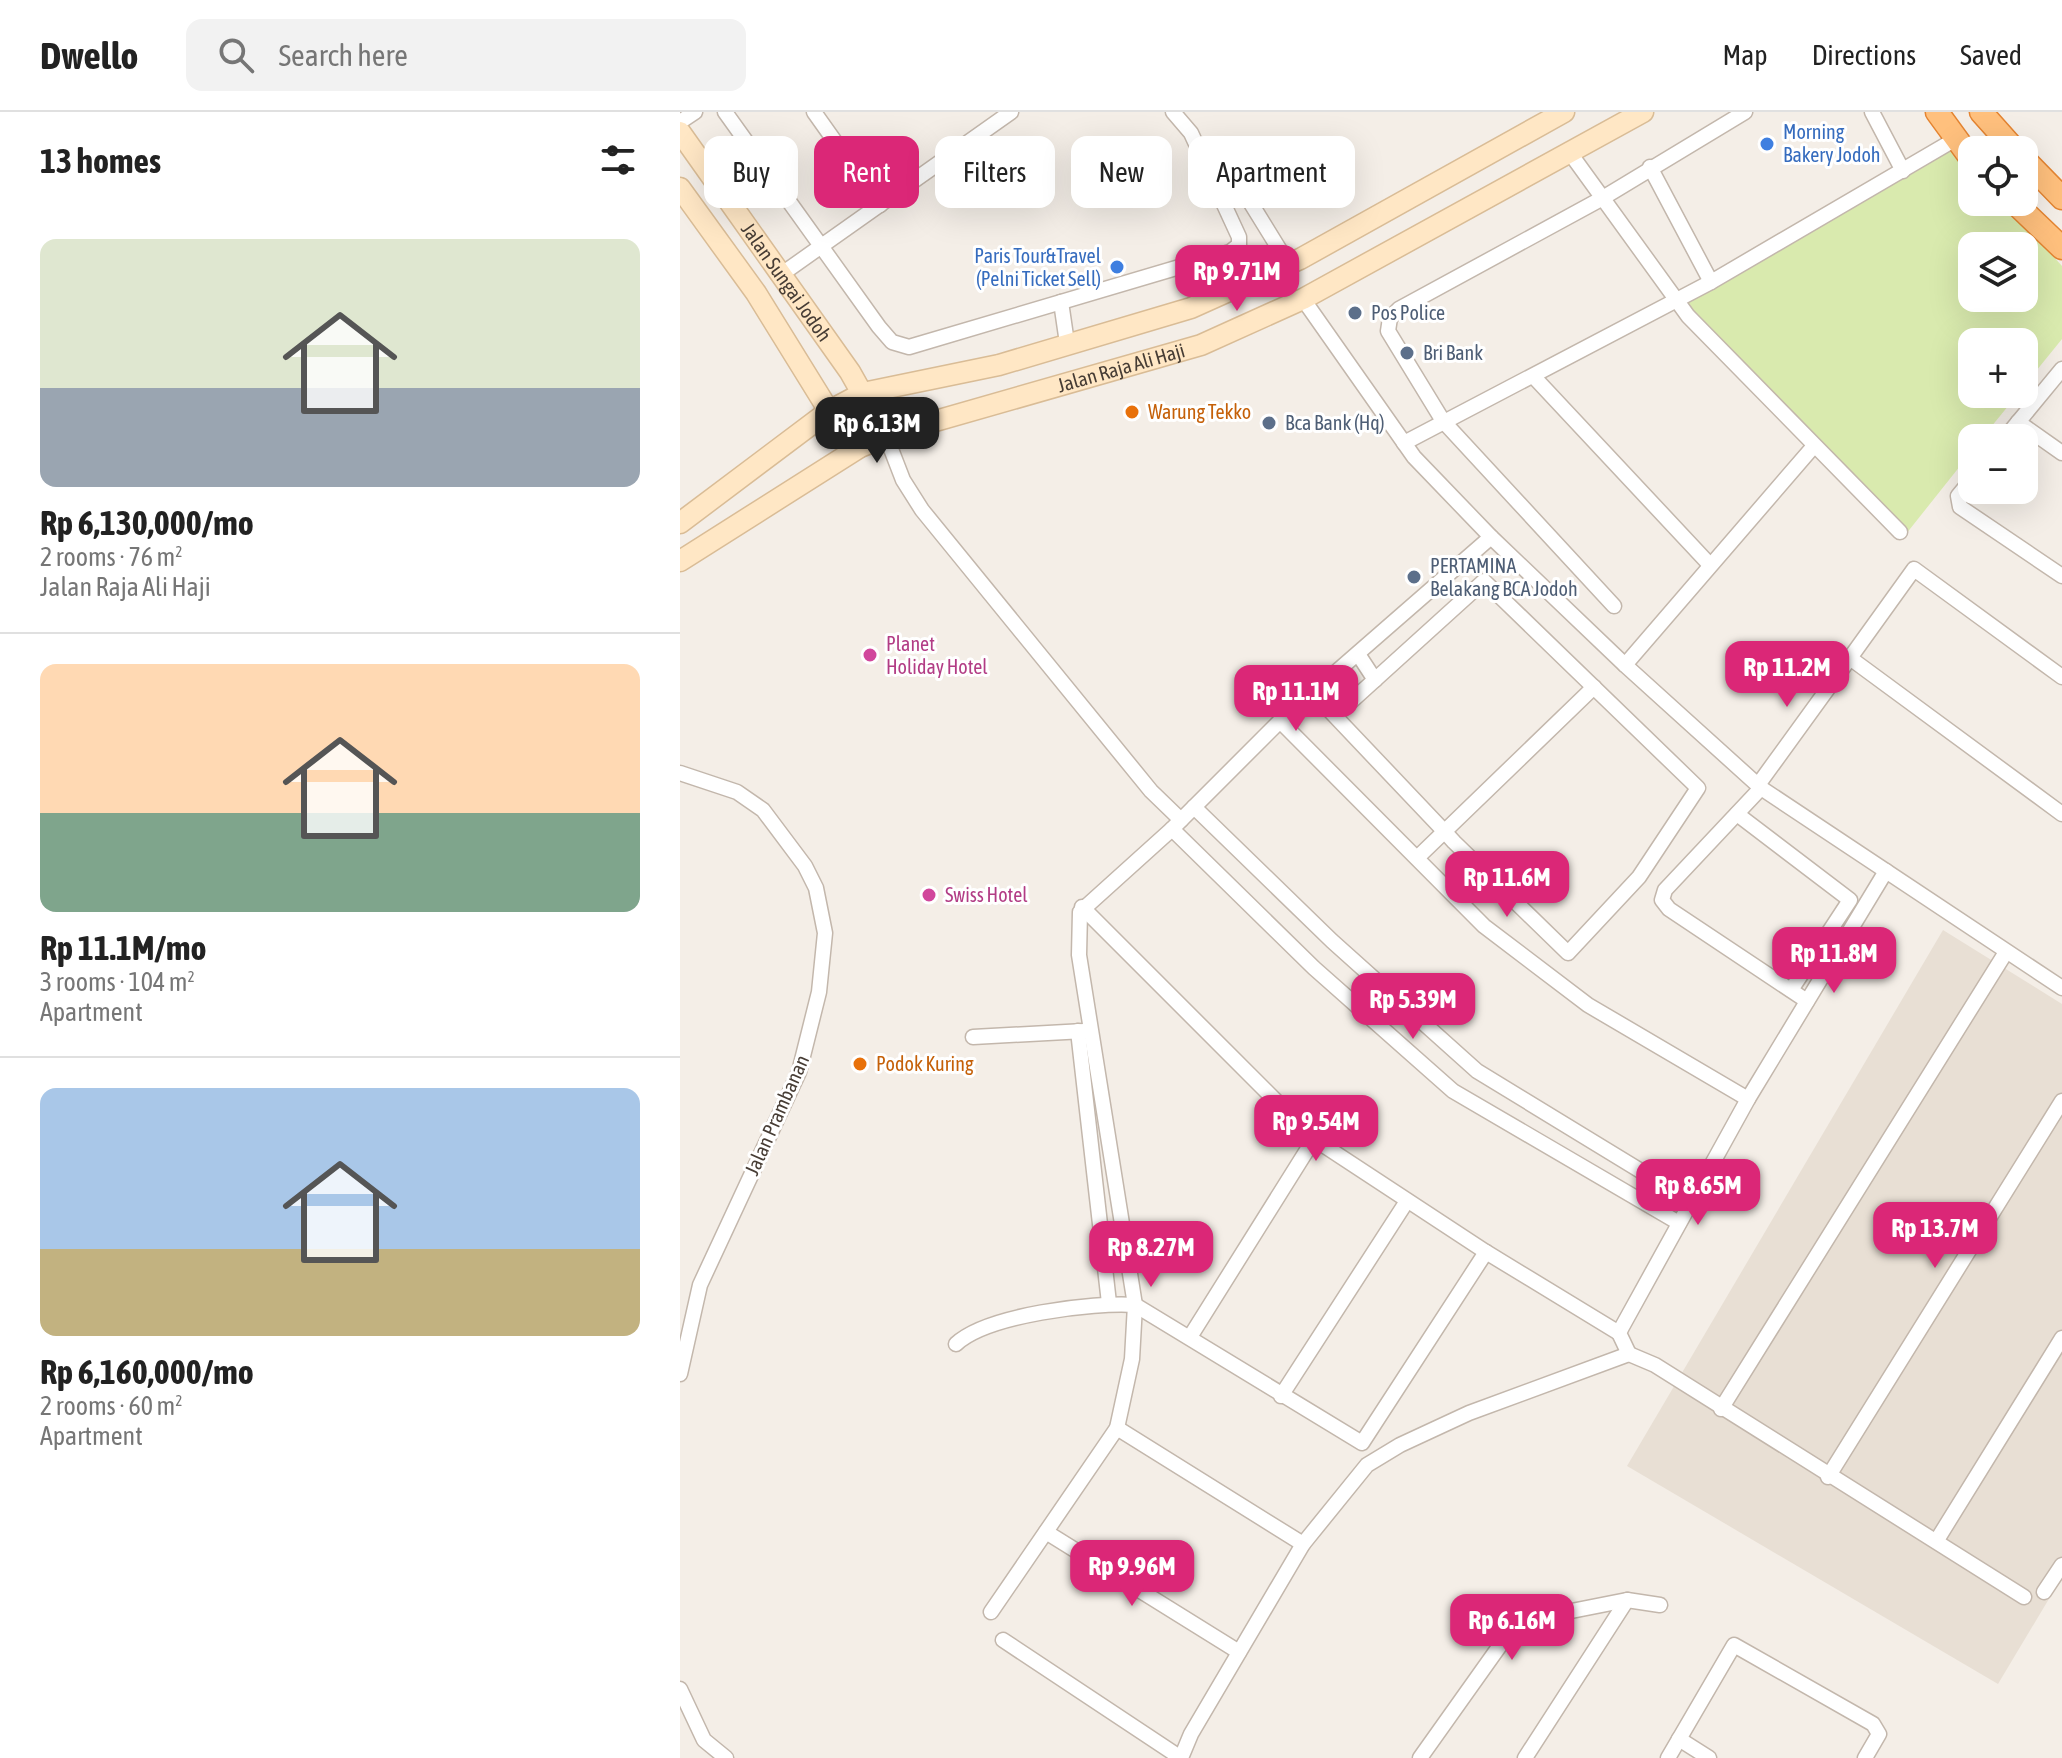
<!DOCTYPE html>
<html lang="en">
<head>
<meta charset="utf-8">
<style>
  body { margin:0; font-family:"Asap Condensed",sans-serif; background:#f2f2f2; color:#222; height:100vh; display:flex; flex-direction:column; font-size:30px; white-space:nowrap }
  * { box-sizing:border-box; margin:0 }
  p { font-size:26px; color:#767676 }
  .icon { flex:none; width:44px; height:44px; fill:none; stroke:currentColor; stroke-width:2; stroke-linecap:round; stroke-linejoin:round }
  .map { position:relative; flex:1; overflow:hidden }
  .details { display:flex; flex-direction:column; background:#fff; width:680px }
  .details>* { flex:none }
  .guide { position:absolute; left:24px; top:24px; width:760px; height:72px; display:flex; gap:16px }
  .buttons { position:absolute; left:1278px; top:24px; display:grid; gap:16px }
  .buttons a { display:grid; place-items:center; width:80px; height:80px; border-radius:16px; background:#fff; box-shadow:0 8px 32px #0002; font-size:40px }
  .price { position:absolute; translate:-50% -68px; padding:0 18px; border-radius:16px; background:#db2777; color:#fff; font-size:26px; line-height:52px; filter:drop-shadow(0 2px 4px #0008) }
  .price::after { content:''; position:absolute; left:50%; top:48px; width:24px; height:18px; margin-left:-12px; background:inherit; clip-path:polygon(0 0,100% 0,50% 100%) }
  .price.selected { background:#222; color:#fff }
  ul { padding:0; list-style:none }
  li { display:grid; align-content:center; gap:16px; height:424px; padding:0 40px }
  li+li { border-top:2px solid #e0e0e0 }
  li span { display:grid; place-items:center; height:248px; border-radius:16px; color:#555 }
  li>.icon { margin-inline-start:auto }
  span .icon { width:144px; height:144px; fill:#fffc; stroke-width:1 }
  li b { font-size:34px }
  h2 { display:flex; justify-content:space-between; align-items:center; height:96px; padding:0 40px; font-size:34px }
  .chip { padding:0 28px; border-radius:16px; background:#fff; box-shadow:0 8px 32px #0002; font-size:28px; line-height:72px }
  .chip.selected { background:#db2777; color:#fff }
  header { display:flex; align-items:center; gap:48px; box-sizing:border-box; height:112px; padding:0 40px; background:#fff; border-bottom:2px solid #e0e0e0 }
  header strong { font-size:38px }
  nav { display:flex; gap:44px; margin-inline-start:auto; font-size:28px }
  .search { width:560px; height:72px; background:#f2f2f2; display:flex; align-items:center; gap:20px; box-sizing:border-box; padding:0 28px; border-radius:16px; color:#767676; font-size:30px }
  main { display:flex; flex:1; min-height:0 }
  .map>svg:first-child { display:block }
  .residential { fill:#e8dfd4 }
  .green { fill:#d9eaae; fill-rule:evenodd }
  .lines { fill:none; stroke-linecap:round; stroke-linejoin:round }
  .minor-casing { stroke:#c3b7ac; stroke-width:17 }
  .secondary-casing { stroke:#d9bc96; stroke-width:23 }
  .trunk-casing { stroke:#e48431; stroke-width:25 }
  .minor { stroke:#fff; stroke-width:14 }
  .secondary { stroke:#ffe7c5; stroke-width:20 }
  .trunk { stroke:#ffc07d; stroke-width:22 }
  .shop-dot { fill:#3f7fe0; stroke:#fff; stroke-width:3 }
  .service-dot { fill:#5c6f8a; stroke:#fff; stroke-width:3 }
  .food-dot { fill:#e8710a; stroke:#fff; stroke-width:3 }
  .hotel-dot { fill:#d1479c; stroke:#fff; stroke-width:3 }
  .labels { text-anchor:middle; stroke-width:6; stroke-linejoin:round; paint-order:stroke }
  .shop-label { font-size:20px; fill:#366cbe; stroke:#fff; text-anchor:start }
  .street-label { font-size:20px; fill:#473d35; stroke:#fff }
  .service-label { font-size:20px; fill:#4e5e75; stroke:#fff; text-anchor:start }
  .food-label { font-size:20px; fill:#c56008; stroke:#fff; text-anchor:start }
  .hotel-label { font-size:20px; fill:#b23c85; stroke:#fff; text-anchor:start }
</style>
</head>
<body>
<header>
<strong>Dwello</strong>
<div class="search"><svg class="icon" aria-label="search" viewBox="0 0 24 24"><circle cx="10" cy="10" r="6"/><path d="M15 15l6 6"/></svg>Search here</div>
<nav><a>Map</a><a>Directions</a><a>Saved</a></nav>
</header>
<main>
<section class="details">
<h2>13 homes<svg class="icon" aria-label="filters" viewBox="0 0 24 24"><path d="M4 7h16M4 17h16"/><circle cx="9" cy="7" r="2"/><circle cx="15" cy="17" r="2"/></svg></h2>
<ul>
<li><span style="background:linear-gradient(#dfe7d0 60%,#9aa5b1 0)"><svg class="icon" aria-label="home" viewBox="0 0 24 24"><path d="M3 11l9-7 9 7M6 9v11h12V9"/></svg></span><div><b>Rp 6,130,000/mo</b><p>2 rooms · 76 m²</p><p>Jalan Raja Ali Haji</p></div></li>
<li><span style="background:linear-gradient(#ffd9b3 60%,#7fa58c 0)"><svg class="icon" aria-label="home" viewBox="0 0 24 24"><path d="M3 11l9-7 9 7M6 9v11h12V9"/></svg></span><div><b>Rp 11.1M/mo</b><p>3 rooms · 104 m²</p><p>Apartment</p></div></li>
<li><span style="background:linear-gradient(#a9c7e8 65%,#c2b280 0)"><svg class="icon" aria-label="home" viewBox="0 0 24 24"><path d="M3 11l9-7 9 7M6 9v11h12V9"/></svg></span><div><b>Rp 6,160,000/mo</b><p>2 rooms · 60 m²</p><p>Apartment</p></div></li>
</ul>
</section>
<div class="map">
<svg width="1382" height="1646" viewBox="0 0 1382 1646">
  <rect width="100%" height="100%" fill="#f4eee7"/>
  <polygon class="residential" points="1263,818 1382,892 1382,1465 1318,1572 947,1354"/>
  <path class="green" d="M1273,31L1292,55V90H1324L1382,154V227L1344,274V230H1292V282H1338L1302,326H1292V339L1226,422L999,190ZM1292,134H1344V186H1292Z"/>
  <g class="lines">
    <g class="minor-casing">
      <g id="minor">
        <polyline points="45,0 199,215 212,230 229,235 550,140 559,133 559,125 511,21 493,0"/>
        <polyline points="134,0 200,93"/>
        <polyline points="1192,0 1223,59"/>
        <polyline points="0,10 15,0"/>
        <polyline points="522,33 564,80 609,153"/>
        <polyline points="890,41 1008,204 1220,420"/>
        <polyline points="970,55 1031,170"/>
        <polyline points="99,164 331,0"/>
        <polyline points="623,187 734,345 811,425 945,553 1081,676 1382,876"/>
        <polyline points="381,190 387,231"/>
        <polyline points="854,265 1030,453"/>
        <polyline points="1338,310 1382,341"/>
        <polyline points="206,324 223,368 242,398 471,679 501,708"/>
        <polyline points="1325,326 1382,257"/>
        <polyline points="724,331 1031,170 1274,28"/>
        <polyline points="1292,367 1278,384 1280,395 1382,464"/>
        <polyline points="934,494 763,309 708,219 710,206 719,197 921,87 1065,0"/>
        <polyline points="678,542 695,568"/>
        <polyline points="945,553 1133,335"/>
        <polyline points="1382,565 1234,457 1170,546 1382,702"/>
        <polyline points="633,581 764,719 774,730 888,841 959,765 1018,676 804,469 655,604"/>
        <polyline points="600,609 804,814 908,893 1068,987"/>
        <polyline points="0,661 57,680 83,698 125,754 136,776 145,821 139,880 119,960 20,1173 0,1262"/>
        <polyline points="1078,673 1170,546"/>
        <polyline points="1081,676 985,778 982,788 989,797 1127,889"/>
        <polyline points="514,695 652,829 797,959 1010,1089"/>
        <polyline points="1057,702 1170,788 1111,878"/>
        <polyline points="492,717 634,856 773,979 999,1111"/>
        <polyline points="737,746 914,575"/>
        <polyline points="402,795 634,1027 806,1140 939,1221"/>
        <polyline points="398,919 429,1191"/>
        <polyline points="293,925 404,919"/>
        <polyline points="510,1225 634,1027"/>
        <path d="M276,1232C307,1203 413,1190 455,1193L682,1331L806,1140"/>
        <polyline points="949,1242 939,1221 942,1215 1068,987 1206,759"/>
        <polyline points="601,1284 727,1089"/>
        <polyline points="1041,1297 1326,840"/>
        <polyline points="437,1316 623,1432"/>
        <polyline points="1148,1365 1382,989"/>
        <polyline points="366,1420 559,1540"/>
        <polyline points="1257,1428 1382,1226"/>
        <polyline points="1364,1480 1382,1453"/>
        <polyline points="311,1500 437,1316 452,1247 455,1193 399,843 400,800 492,717 600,609 811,425"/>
        <polyline points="323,1528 501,1646"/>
        <polyline points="0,1577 24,1628 46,1646"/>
        <polyline points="999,1627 1029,1646"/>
        <polyline points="501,1646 511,1622 623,1432 687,1353 720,1333 789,1301 949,1242 975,1253 1344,1485"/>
        <polyline points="740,1646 826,1525 856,1506 947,1488 980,1493"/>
        <polyline points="845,1646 947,1488"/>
        <polyline points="988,1646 1054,1533 1193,1612 1199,1622 1185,1646"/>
      </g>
    </g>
    <g class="secondary-casing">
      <g id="secondary">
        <path id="s1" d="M0,20L170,260L206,324"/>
        <polyline points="0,76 76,181 149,299 180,335"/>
        <polyline points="0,411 149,299 183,281 319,253 511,196 620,147 884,0"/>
        <path id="s2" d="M0,449L180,335L224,318L521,233L623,187L963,0"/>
      </g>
    </g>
    <g class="trunk-casing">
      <g id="trunk">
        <polyline points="1257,0 1292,48"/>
        <polyline points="1301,0 1335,38"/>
        <polyline points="1344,47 1382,86"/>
        <polyline points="1334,90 1382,136"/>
      </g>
    </g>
    <use href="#minor" class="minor"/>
    <use href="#secondary" class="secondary"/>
    <use href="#trunk" class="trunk"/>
  </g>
  <g class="shop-dot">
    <circle cx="1087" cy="32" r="8"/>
    <circle cx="437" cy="155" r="8"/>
  </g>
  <g class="service-dot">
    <circle cx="675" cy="201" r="8"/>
    <circle cx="727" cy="241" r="8"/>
    <circle cx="589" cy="311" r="8"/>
    <circle cx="734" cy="465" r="8"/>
  </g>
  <g class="food-dot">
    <circle cx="452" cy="300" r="8"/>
    <circle cx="180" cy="952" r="8"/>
  </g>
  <g class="hotel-dot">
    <circle cx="190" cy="543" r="8"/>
    <circle cx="249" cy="783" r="8"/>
  </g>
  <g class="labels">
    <g class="shop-label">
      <text x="1103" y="27">Morning<tspan x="1103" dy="23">Bakery Jodoh</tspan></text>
      <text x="421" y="151" text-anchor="end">Paris Tour&amp;Travel<tspan x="421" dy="23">(Pelni Ticket Sell)</tspan></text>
    </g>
    <g class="street-label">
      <text dy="7" stroke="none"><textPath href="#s1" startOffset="184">Jalan Sungai Jodoh</textPath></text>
      <text dy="7" stroke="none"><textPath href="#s2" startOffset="486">Jalan Raja Ali Haji</textPath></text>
      <text transform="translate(97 1003) rotate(-66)" y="7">Jalan Prambanan</text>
    </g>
    <g class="service-label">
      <text x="691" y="208">Pos Police</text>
      <text x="743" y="248">Bri Bank</text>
      <text x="605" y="318">Bca Bank (Hq)</text>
      <text x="750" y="461">PERTAMINA<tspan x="750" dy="23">Belakang BCA Jodoh</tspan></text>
    </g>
    <g class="food-label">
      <text x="468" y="307">Warung Tekko</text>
      <text x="196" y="959">Podok Kuring</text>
    </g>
    <g class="hotel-label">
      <text x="206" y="539">Planet<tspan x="206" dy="23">Holiday Hotel</tspan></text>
      <text x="265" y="790">Swiss Hotel</text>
    </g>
  </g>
</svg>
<div class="buttons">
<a><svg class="icon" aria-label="locate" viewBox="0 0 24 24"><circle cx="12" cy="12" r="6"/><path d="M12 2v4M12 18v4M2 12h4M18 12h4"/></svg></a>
<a><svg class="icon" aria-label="layers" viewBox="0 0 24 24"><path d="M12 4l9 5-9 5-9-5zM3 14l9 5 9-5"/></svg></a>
<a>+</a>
<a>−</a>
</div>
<b class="price" style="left:557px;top:201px">Rp 9.71M</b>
<b class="price selected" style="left:197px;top:353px">Rp 6.13M</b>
<b class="price" style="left:1107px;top:597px">Rp 11.2M</b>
<b class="price" style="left:616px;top:621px">Rp 11.1M</b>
<b class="price" style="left:827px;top:807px">Rp 11.6M</b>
<b class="price" style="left:1154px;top:883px">Rp 11.8M</b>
<b class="price" style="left:733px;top:929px">Rp 5.39M</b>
<b class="price" style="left:636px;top:1051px">Rp 9.54M</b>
<b class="price" style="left:1018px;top:1115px">Rp 8.65M</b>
<b class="price" style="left:1255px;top:1158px">Rp 13.7M</b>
<b class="price" style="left:471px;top:1177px">Rp 8.27M</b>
<b class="price" style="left:452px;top:1496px">Rp 9.96M</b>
<b class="price" style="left:832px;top:1550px">Rp 6.16M</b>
<div class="guide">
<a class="chip">Buy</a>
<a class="chip selected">Rent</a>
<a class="chip">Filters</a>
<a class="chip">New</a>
<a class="chip">Apartment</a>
</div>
</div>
</main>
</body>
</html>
